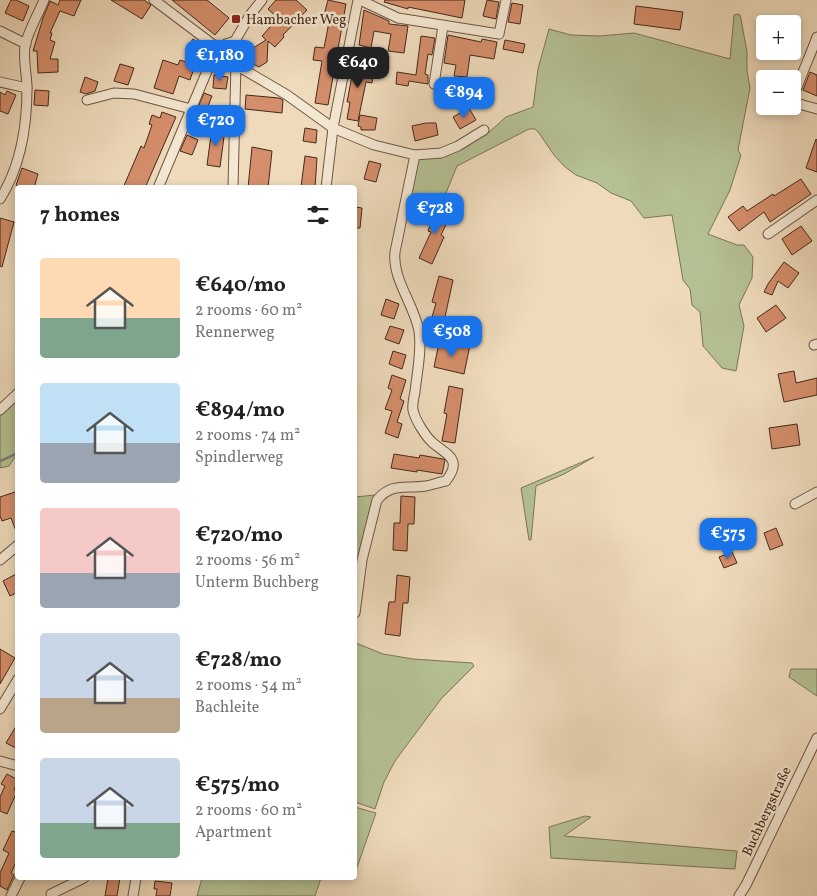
<!DOCTYPE html>
<html lang="en">
<head>
<meta charset="utf-8">
<style>
  body { margin:0; font-family:Vollkorn,serif; background:#f2f2f2; color:#222; height:100vh; display:flex; flex-direction:column; font-size:19px; white-space:nowrap }
  * { box-sizing:border-box; margin:0 }
  p { font-size:16px; color:#767676 }
  .icon { flex:none; width:28px; height:28px; fill:none; stroke:currentColor; stroke-width:2; stroke-linecap:round; stroke-linejoin:round }
  .map { position:relative; flex:1; overflow:hidden }
  .side { position:absolute; left:15px; top:185px; width:342px; height:695px; display:flex; flex-direction:column; background:#fff; border-radius:5px; box-shadow:0 2px 8px #0003 }
  .side>* { flex:none }
  .buttons { position:absolute; left:756px; top:15px; display:grid; gap:10px }
  .buttons a { display:grid; place-items:center; width:45px; height:45px; border-radius:5px; background:#fff; box-shadow:0 2px 8px #0003; font-size:25px }
  .price { position:absolute; translate:-50% -42px; padding:0 11px; border-radius:10px; background:#1a73e8; color:#fff; font-size:16px; line-height:32px; filter:drop-shadow(0 1px 2px #0008) }
  .price::after { content:''; position:absolute; left:50%; top:30px; width:15px; height:11px; margin-left:-8px; background:inherit; clip-path:polygon(0 0,100% 0,50% 100%) }
  .price.on { background:#222; color:#fff }
  ul { padding:0; list-style:none }
  li { display:flex; align-items:center; gap:15px; height:125px; padding:0 25px }
  li span { display:grid; place-items:center; flex:none; width:140px; height:100px; border-radius:5px; color:#555 }
  li>.icon { margin-inline-start:auto }
  span .icon { width:60px; height:60px; fill:#fffc; stroke-width:1 }
  li b { font-size:21px }
  h2 { display:flex; justify-content:space-between; align-items:center; height:60px; padding:0 25px; font-size:21px }
  .map>svg:first-child { display:block }
  .green { fill:#b5c194; stroke:#7c7558 }
  .lines { fill:none; stroke-linecap:round; stroke-linejoin:round }
  .stream { stroke:#788175; stroke-width:2.5 }
  .building { fill:#d58e6b; stroke:#44291d }
  .minor-casing { stroke:#6f5645; stroke-width:11 }
  .minor { stroke:#f5e8d3; stroke-width:9 }
  .poi-dot { fill:#8f2418; stroke:#f5e8d3; stroke-width:2 }
  .labels { text-anchor:middle; stroke-width:5; stroke-linejoin:round; paint-order:stroke }
  .poi-label { font-size:14px; fill:#44291d; stroke:#f5e8d3; text-anchor:start }
  .street-label { font-size:14px; fill:#44291d; stroke:#f5e8d3 }
</style>
</head>
<body>
<div class="map">
<svg width="817" height="896" viewBox="0 0 817 896">
  <rect width="100%" height="100%" fill="#efdbbc"/>
  <filter id="stains"><feTurbulence type="fractalNoise" baseFrequency=".004" numOctaves="4"/><feColorMatrix values="0 0 0 0 .2 0 0 0 0 .09 0 0 0 0 .02 0 0 0 .5 -.17"/></filter>
  <radialGradient id="worn" r=".72"><stop offset=".6" stop-color="#630" stop-opacity="0"/><stop offset="1" stop-color="#630" stop-opacity=".3"/></radialGradient>
  <g class="green">
    <polygon points="737,14 740,15 741,19 747,52 747,71 750,88 738,150 741,155 730,190 708,234 737,245 744,245 753,257 752,278 739,305 744,326 736,371 722,368 703,346 700,312 692,305 690,289 683,280 672,215 644,218 631,201 611,193 597,183 576,175 564,166 554,155 539,133 535,129 529,129 457,166 446,193 430,197 424,213 408,214 417,160 457,150 487,134 506,117 533,107 538,69 549,29 571,35 600,36 634,33 730,59 734,15"/>
    <polygon points="17,398 17,454 9,466 0,468 0,414"/>
    <polygon points="594,457 564,474 536,486 531,540 529,540 521,488"/>
    <polygon points="375,495 358,570 355,595 355,497"/>
    <polygon points="355,639 356,643 383,654 413,659 472,663 474,666 441,699 395,761 384,782 375,809 355,802"/>
    <polygon points="791,669 817,669 817,696 789,677"/>
    <polygon points="355,807 376,813 355,873"/>
    <polygon points="585,816 591,817 564,836 737,851 735,869 551,858 549,827"/>
    <polygon points="202,878 321,878 315,896 197,896"/>
  </g>
  <g class="lines">
    <polyline class="stream" points="0,461 18,453"/>
  </g>
  <g class="building">
    <polygon points="11,0 16,0 29,6 23,21 5,13"/>
    <polygon points="60,0 81,0 74,16 60,11 50,33 52,33 50,40 55,42 50,59 58,59 58,72 38,73 37,51 33,51 43,18 50,1 58,5"/>
    <polygon points="111,0 144,0 151,5 142,19"/>
    <polygon points="172,0 207,0 229,18 215,35"/>
    <polygon points="276,0 296,0 307,10 283,35 284,37 275,47 268,41 267,62 259,67 249,62 250,50 266,40 262,36 278,18 268,9"/>
    <polygon points="328,0 346,4 328,105 315,103 322,61 313,60 315,47 324,48 330,17 324,15"/>
    <polygon points="385,0 465,0 462,18 408,7 408,9 384,2"/>
    <polygon points="487,0 499,2 496,19 483,16"/>
    <polygon points="512,3 523,5 520,24 508,22"/>
    <polygon points="636,6 683,12 680,30 634,24"/>
    <polygon points="364,10 387,20 389,21 389,24 408,26 404,53 388,51 391,34 374,31 371,48 359,45"/>
    <polygon points="448,35 481,42 482,39 497,42 494,59 470,55 467,77 454,76 456,65 444,63"/>
    <polygon points="421,36 435,38 432,55 428,54 425,74 428,75 428,84 409,81 408,86 396,84 397,72 416,75"/>
    <polygon points="193,39 203,46 195,57 186,49"/>
    <polygon points="505,40 525,44 523,53 503,49"/>
    <polygon points="163,60 178,65 180,60 195,65 190,80 179,76 173,94 154,88"/>
    <polygon points="355,60 365,61 364,68 374,70 372,83 366,82 358,121 347,119 350,102 347,102"/>
    <polygon points="120,64 134,68 128,85 114,81"/>
    <polygon points="810,72 817,75 817,96 803,90"/>
    <polygon points="214,75 228,77 226,89 213,88"/>
    <polygon points="85,77 98,82 95,91 86,94 80,92"/>
    <polygon points="35,90 49,91 48,106 34,105"/>
    <polygon points="7,91 16,95 8,114 0,111 0,92 5,95"/>
    <polygon points="204,93 212,96 202,121 194,117"/>
    <polygon points="246,95 279,98 283,100 282,113 245,109"/>
    <polygon points="469,108 476,120 460,129 453,117"/>
    <polygon points="162,112 176,117 145,188 123,188 141,146 144,148 152,125 149,124 152,115 160,118"/>
    <polygon points="360,115 377,118 375,130 361,130 361,127 358,126"/>
    <polygon points="426,123 436,123 438,135 415,141 412,126"/>
    <polygon points="212,128 225,129 220,167 207,165"/>
    <polygon points="305,128 317,130 316,143 303,141"/>
    <polygon points="187,135 198,140 192,155 180,151"/>
    <polygon points="816,139 817,140 817,172 806,168"/>
    <polygon points="252,147 272,151 268,188 248,188"/>
    <polygon points="305,156 317,158 315,188 301,187"/>
    <polygon points="369,161 381,164 376,182 364,179"/>
    <polygon points="22,168 38,174 34,188 22,188 16,185"/>
    <polygon points="801,179 811,194 770,222 764,212 739,231 728,217 743,206 747,211 773,194 774,196"/>
    <polygon points="438,206 452,212 441,235 444,237 432,264 419,258 431,232 428,231"/>
    <polygon points="355,207 362,208 360,228 355,228"/>
    <polygon points="0,218 14,222 2,267 0,266"/>
    <polygon points="801,226 812,241 792,255 782,239"/>
    <polygon points="784,262 799,273 788,288 778,281 772,295 764,292 768,284"/>
    <polygon points="439,276 453,280 442,331 429,328 436,303 432,302"/>
    <polygon points="386,299 399,304 394,319 381,315"/>
    <polygon points="776,305 786,318 766,332 757,318"/>
    <polygon points="390,326 404,330 399,344 385,339"/>
    <polygon points="439,343 458,347 459,343 470,345 464,374 434,367"/>
    <polygon points="393,351 406,355 402,369 389,364"/>
    <polygon points="794,371 796,383 817,378 817,395 784,402 778,374"/>
    <polygon points="392,375 406,380 400,399 404,401 397,422 402,424 398,438 385,433 392,411 385,409 392,390 388,388"/>
    <polygon points="449,386 463,389 455,443 442,441 447,414 444,413"/>
    <polygon points="797,424 800,445 772,449 769,428"/>
    <polygon points="394,454 419,458 420,455 443,459 445,460 442,474 417,470 417,472 391,468"/>
    <polygon points="18,491 18,531 16,531 11,518 2,521 0,516 0,497"/>
    <polygon points="401,496 415,497 414,524 408,524 407,551 393,550 394,523 400,523"/>
    <polygon points="776,528 783,545 770,550 764,533"/>
    <polygon points="732,552 737,563 724,568 719,557"/>
    <polygon points="18,573 18,592 10,596 3,581"/>
    <polygon points="397,575 410,577 408,603 403,603 400,636 385,634 389,602 395,602"/>
    <polygon points="0,649 15,658 0,684"/>
    <polygon points="18,723 18,749 6,743"/>
    <polygon points="7,774 18,780 14,790 17,792 7,814 0,811 0,797 5,786 1,784"/>
    <polygon points="12,831 18,833 18,858 11,873 14,875 7,890 0,886 0,873 9,853 3,850"/>
    <polygon points="108,878 120,878 117,896 105,896"/>
    <polygon points="155,881 172,883 170,896 156,896 157,889 154,889"/>
  </g>
  <g class="lines">
    <g class="minor-casing">
      <g id="minor">
        <polyline points="154,0 219,49"/>
        <polyline points="360,0 398,18 499,34 506,0"/>
        <polyline points="0,31 26,44"/>
        <polyline points="236,65 287,95 333,128 374,145 415,155 441,153 458,146 484,130"/>
        <polyline points="0,82 27,88"/>
        <polyline points="434,84 443,26"/>
        <polyline points="87,100 114,93 134,94 191,109"/>
        <path d="M792,102C799,79 809,59 817,37"/>
        <polyline points="792,102 817,109"/>
        <polyline points="158,188 215,52 226,44 235,41 250,15 262,0"/>
        <polyline points="233,188 236,62 235,41"/>
        <polyline points="326,188 333,128 358,0"/>
        <path d="M0,199C21,166 27,127 27,88C27,75 23,60 25,46C28,31 38,15 44,0"/>
        <polyline points="768,234 817,200"/>
        <polyline points="814,345 817,344"/>
        <polyline points="0,410 18,393"/>
        <polyline points="795,504 817,492"/>
        <polyline points="0,560 18,545"/>
        <path d="M355,613L362,560L377,500C392,482 406,489 426,486C432,485 439,482 446,481C463,459 447,455 433,443C426,437 415,420 413,410C412,405 414,397 415,392C417,372 422,351 419,331C414,304 392,279 395,252L415,155"/>
        <polyline points="0,709 18,679"/>
        <polyline points="0,761 18,766"/>
        <polyline points="51,894 84,878"/>
        <polyline points="11,896 20,878"/>
        <polyline points="133,896 136,878"/>
        <polyline points="739,896 746,885 817,738"/>
      </g>
    </g>
    <use href="#minor" class="minor"/>
  </g>
  <rect class="poi-dot" x="231" y="14" width="10" height="10" rx="2.5"/>
  <g class="labels">
    <g class="poi-label">
      <text x="246" y="24">Hambacher Weg</text>
    </g>
    <g class="street-label">
      <text transform="translate(766 811) rotate(-65)" y="5">Buchbergstraße</text>
    </g>
  </g>
  <rect width="100%" height="100%" filter="url(#stains)"/>
  <rect width="100%" height="100%" fill="url(#worn)"/>
</svg>
<div class="buttons">
<a>+</a>
<a>−</a>
</div>
<b class="price" style="left:220px;top:82px">€1,180</b>
<b class="price on" style="left:358px;top:89px">€640</b>
<b class="price" style="left:464px;top:119px">€894</b>
<b class="price" style="left:216px;top:147px">€720</b>
<b class="price" style="left:435px;top:235px">€728</b>
<b class="price" style="left:452px;top:358px">€508</b>
<b class="price" style="left:728px;top:560px">€575</b>
<section class="side">
<h2>7 homes<svg class="icon" aria-label="filters" viewBox="0 0 24 24"><path d="M4 7h16M4 17h16"/><circle cx="9" cy="7" r="2"/><circle cx="15" cy="17" r="2"/></svg></h2>
<ul>
<li><span style="background:linear-gradient(#ffd9b3 60%,#7fa58c 0)"><svg class="icon" aria-label="home" viewBox="0 0 24 24"><path d="M3 11l9-7 9 7M6 9v11h12V9"/></svg></span><div><b>€640/mo</b><p>2 rooms · 60 m²</p><p>Rennerweg</p></div></li>
<li><span style="background:linear-gradient(#bfe0f5 60%,#9aa5b1 0)"><svg class="icon" aria-label="home" viewBox="0 0 24 24"><path d="M3 11l9-7 9 7M6 9v11h12V9"/></svg></span><div><b>€894/mo</b><p>2 rooms · 74 m²</p><p>Spindlerweg</p></div></li>
<li><span style="background:linear-gradient(#f6c9c9 65%,#9aa5b1 0)"><svg class="icon" aria-label="home" viewBox="0 0 24 24"><path d="M3 11l9-7 9 7M6 9v11h12V9"/></svg></span><div><b>€720/mo</b><p>2 rooms · 56 m²</p><p>Unterm Buchberg</p></div></li>
<li><span style="background:linear-gradient(#c9d6e8 65%,#b9a48a 0)"><svg class="icon" aria-label="home" viewBox="0 0 24 24"><path d="M3 11l9-7 9 7M6 9v11h12V9"/></svg></span><div><b>€728/mo</b><p>2 rooms · 54 m²</p><p>Bachleite</p></div></li>
<li><span style="background:linear-gradient(#c9d6e8 65%,#7fa58c 0)"><svg class="icon" aria-label="home" viewBox="0 0 24 24"><path d="M3 11l9-7 9 7M6 9v11h12V9"/></svg></span><div><b>€575/mo</b><p>2 rooms · 60 m²</p><p>Apartment</p></div></li>
</ul>
</section>
</div>
</body>
</html>
